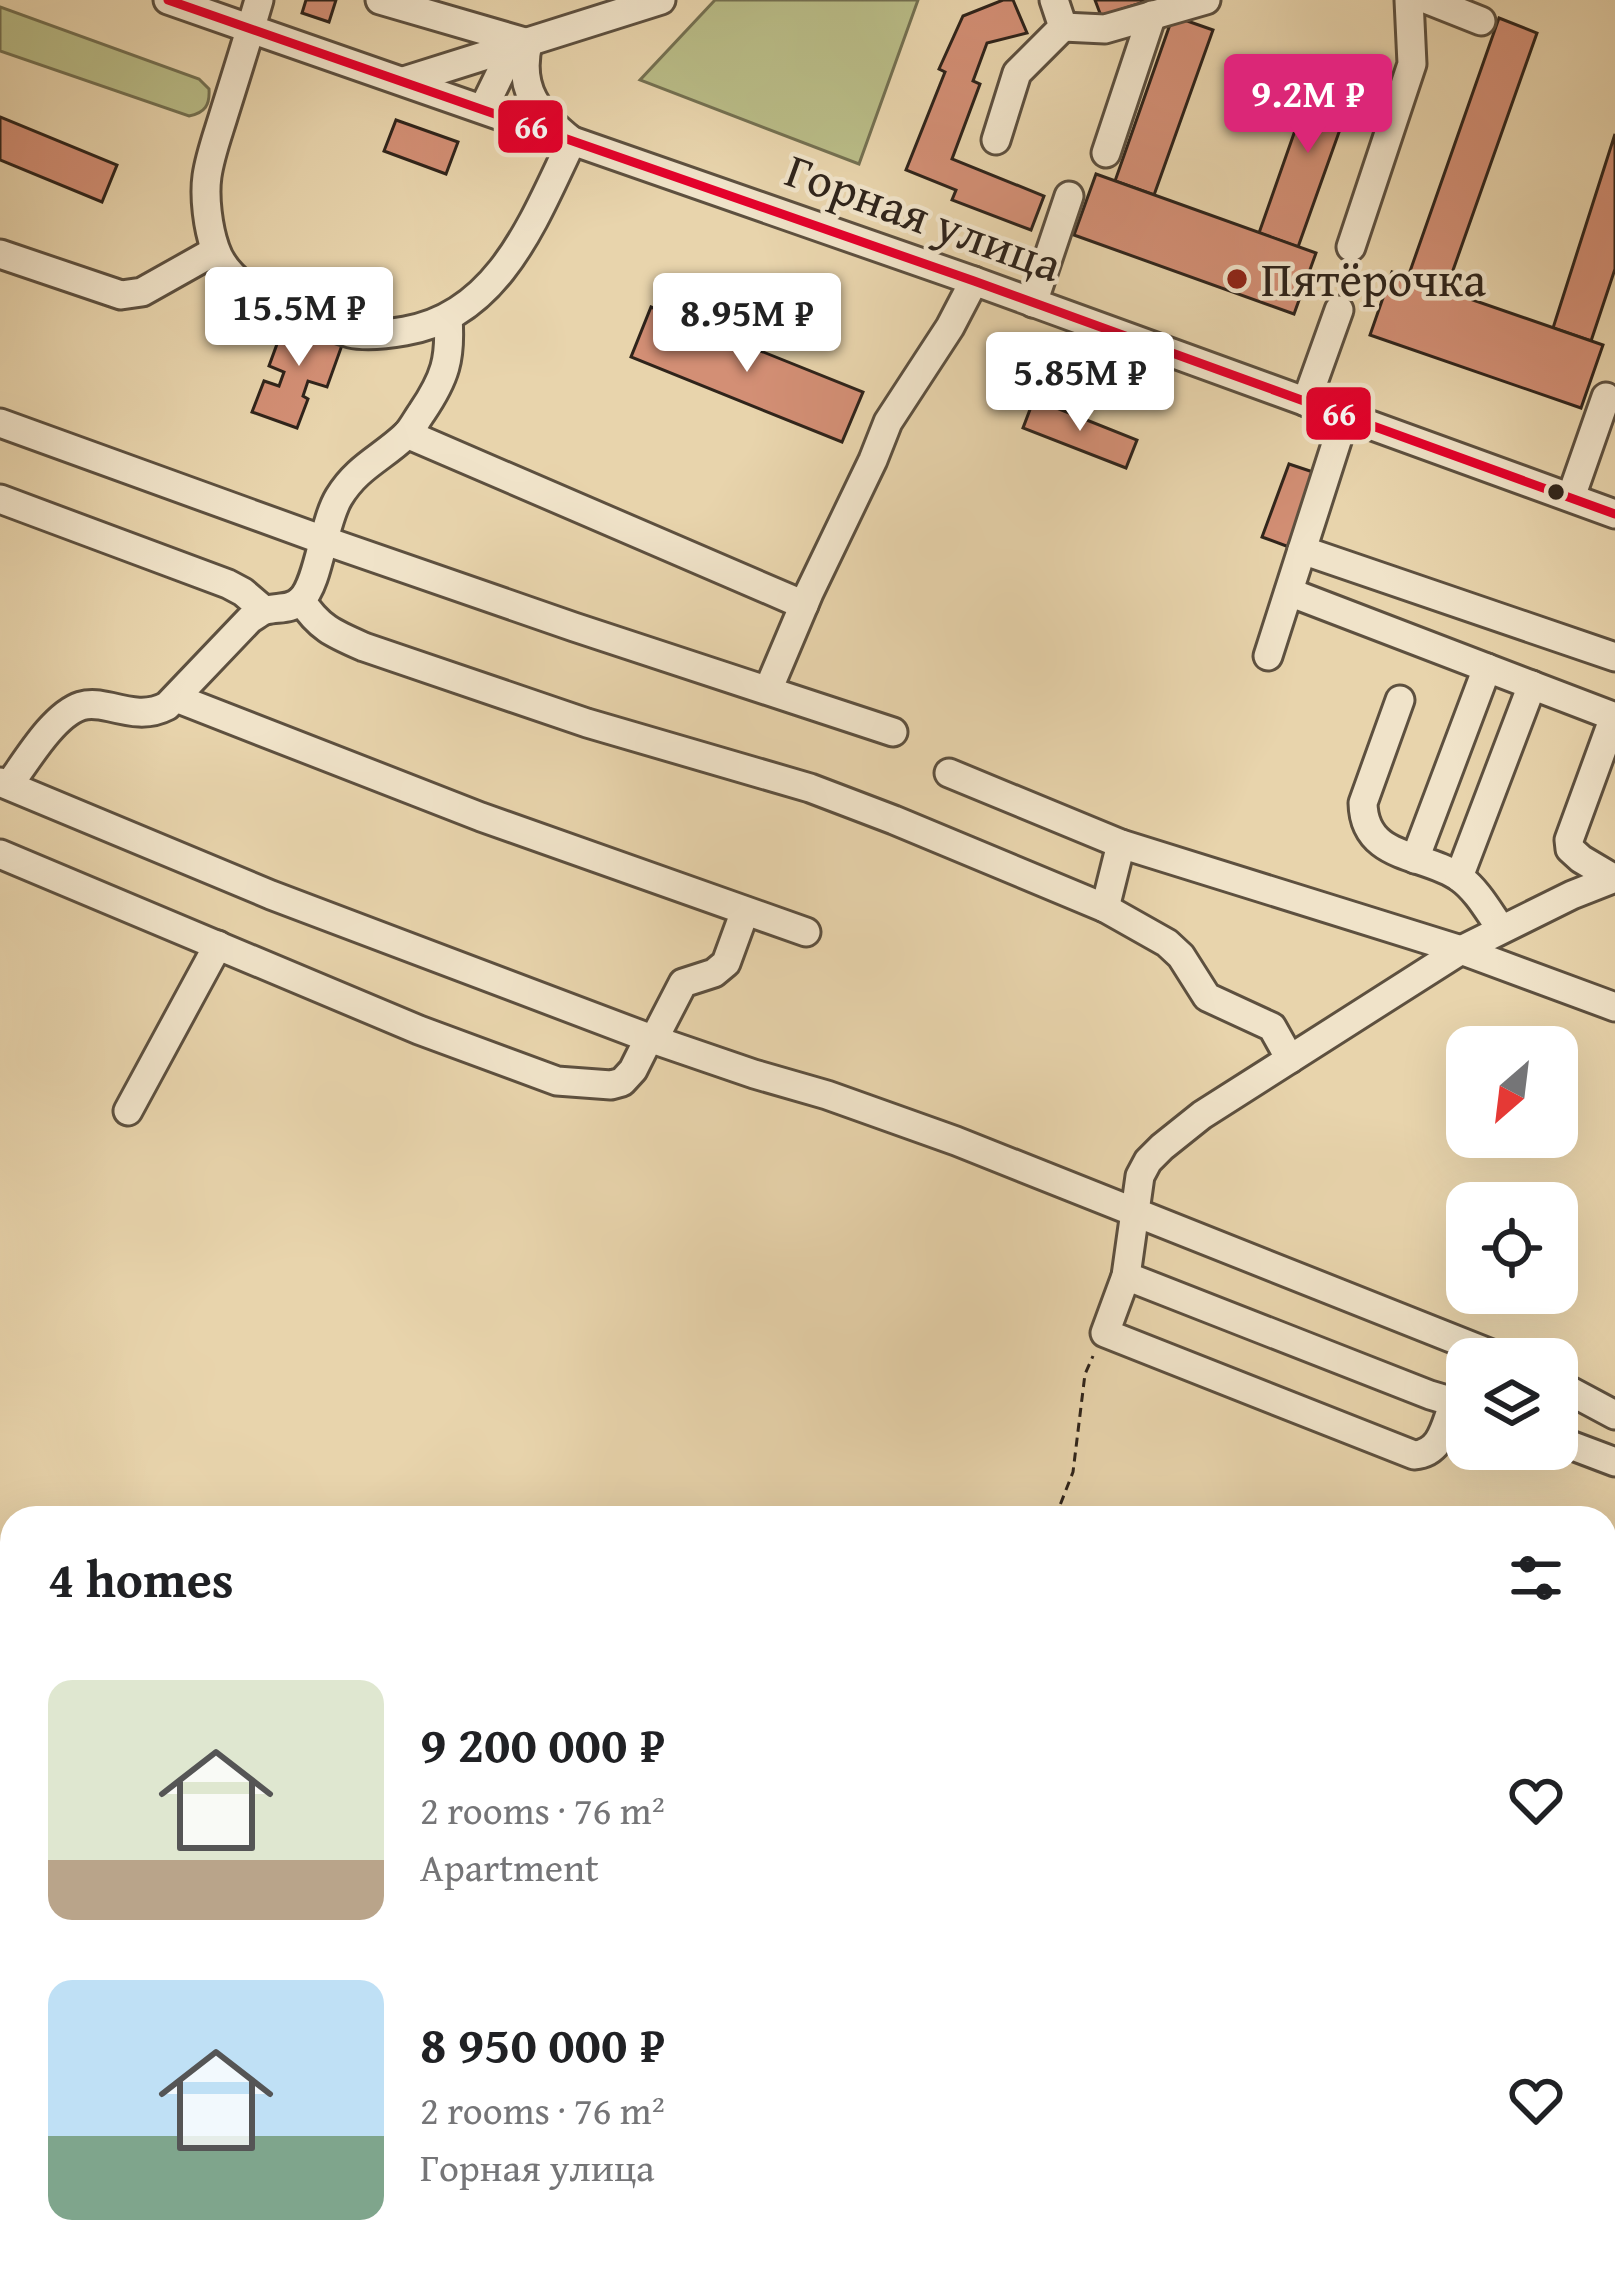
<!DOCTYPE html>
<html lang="en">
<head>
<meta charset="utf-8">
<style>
  body { margin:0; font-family:"Gentium Book Plus",serif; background:#f6f6f6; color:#202124; height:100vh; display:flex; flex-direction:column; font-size:45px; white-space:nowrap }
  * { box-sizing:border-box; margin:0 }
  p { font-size:39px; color:#757577 }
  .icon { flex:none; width:66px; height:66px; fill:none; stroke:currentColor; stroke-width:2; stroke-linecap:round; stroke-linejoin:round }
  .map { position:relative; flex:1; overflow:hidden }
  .drawer { position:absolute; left:0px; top:1506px; width:1617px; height:771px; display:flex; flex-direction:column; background:#fff; border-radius:36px 36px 0 0; box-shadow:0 12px 48px #0002 }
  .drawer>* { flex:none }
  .needle { width:78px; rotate:208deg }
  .controls { position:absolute; left:1446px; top:1026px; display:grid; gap:24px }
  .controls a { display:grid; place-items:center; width:132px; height:132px; border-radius:24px; background:#fff; box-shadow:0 12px 48px #0002; font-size:60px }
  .price { position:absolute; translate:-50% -102px; padding:0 27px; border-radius:12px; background:#fff; color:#222; font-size:39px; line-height:78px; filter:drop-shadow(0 3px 6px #0008) }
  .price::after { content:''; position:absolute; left:50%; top:72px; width:36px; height:27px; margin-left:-18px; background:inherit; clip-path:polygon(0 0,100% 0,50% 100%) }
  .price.current { background:#db2777; color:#fff }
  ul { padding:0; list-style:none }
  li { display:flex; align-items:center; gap:36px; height:300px; padding:0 48px }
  li span { display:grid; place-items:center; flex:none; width:336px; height:240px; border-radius:24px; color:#555 }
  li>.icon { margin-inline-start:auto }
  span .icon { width:144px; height:144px; fill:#fffc; stroke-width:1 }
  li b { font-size:51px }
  h2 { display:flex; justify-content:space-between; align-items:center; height:144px; padding:0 48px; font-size:51px }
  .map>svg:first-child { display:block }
  .green { fill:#b9bc87; stroke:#747051; stroke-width:3 }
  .building { fill:#d38f75; stroke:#2f241b; stroke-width:3 }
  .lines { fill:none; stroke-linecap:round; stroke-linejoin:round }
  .minor-casing { stroke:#5d503f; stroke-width:33 }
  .path { stroke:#2f241b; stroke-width:3; stroke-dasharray:9 6; stroke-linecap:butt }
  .minor { stroke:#f0e3c9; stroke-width:27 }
  .bus-1-casing { stroke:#f0e3c9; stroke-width:18 }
  .bus-1 { stroke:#e4002b; stroke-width:9 }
  .poi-dot { fill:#8f2418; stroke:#f0e3c9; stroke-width:4.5 }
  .bus-dot { fill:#2f241b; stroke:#f0e3c9; stroke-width:4.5 }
  .labels { text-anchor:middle; stroke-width:9; stroke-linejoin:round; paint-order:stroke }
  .street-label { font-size:48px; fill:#2f241b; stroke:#f0e3c9 }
  .poi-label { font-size:48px; fill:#2f241b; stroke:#f0e3c9; text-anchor:start }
  .line-badge { stroke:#f0e3c9; stroke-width:4.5 }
  .badge-label { font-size:33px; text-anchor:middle; font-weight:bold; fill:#fff }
</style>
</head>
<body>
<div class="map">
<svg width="1615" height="2275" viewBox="0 0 1615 2275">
  <rect width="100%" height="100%" fill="#e8d4ac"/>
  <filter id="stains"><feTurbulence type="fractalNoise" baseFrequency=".00167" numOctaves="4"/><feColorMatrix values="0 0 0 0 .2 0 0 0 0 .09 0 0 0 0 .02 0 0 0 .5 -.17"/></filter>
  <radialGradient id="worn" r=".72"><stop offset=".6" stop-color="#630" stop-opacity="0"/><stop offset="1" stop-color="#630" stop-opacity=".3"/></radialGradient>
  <g class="green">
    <polygon points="715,0 918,0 859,164 640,80"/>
    <path d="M0,7L199,79L209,89C210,105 205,113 189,116L0,51Z"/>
    <polygon points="894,2265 1492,2265 1514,2275 907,2275"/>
  </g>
  <g class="building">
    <polygon points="306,0 336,0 329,22 302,13"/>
    <polygon points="1003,0 1013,0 1027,33 987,43 973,81 980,84 952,159 1044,196 1031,230 952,200 956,190 906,170 945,72 939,69 963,16"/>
    <polygon points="1095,0 1150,0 1101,16"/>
    <polygon points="1173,16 1213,30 1154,195 1115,181"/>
    <polygon points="1499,18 1537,33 1446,290 1408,277"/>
    <polygon points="1318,65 1358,79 1298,247 1259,233"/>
    <polygon points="0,117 117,165 102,202 0,160"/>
    <polygon points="396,120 458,142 446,174 384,151"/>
    <polygon points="1615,134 1615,269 1591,341 1553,328"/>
    <polygon points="1096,174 1316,253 1294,314 1074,235"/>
    <polygon points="1392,272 1603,345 1581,408 1370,335"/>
    <polygon points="651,307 863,392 842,442 631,357"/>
    <polygon points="288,314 346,334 327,387 308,381 303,396 308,399 297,428 252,412 264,381 279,386 284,372 269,366"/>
    <polygon points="1034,399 1137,440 1126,468 1023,428"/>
    <polygon points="1289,464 1316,473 1289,547 1262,537"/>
    <polygon points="1613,1784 1615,1785 1615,1825 1605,1822 1605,1808"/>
  </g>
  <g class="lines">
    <g class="minor-casing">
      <g id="minor">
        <polyline points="168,0 974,281 1615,514"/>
        <path d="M259,0C248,38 236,76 224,114C218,134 210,155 207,176C204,197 208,228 215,248C226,282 267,303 298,314C315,320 333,328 350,333C367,337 388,334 405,331C500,315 535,217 572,141C538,114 517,89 528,43"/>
        <polyline points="380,0 528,43"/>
        <polyline points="1428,0 1481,21"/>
        <polyline points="1063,27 1105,29 1206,0"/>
        <polyline points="404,81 661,0"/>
        <polyline points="483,109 503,68 525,46"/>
        <polyline points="996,140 1017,73 1063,27 1054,0"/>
        <polyline points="1106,153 1152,15"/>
        <polyline points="1351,247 1412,64 1409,0"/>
        <polyline points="0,254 121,295 142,292 215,251"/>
        <polyline points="1033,303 1069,196"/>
        <polyline points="1306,402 1339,310"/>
        <polyline points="0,423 323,540 574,627 893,732"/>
        <polyline points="407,434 804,605"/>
        <polyline points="1571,497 1606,397"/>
        <polyline points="0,499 228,584 243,592 264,610"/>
        <polyline points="1302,550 1615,657"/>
        <polyline points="1289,592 1615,717"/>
        <path d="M301,600C319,628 334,634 364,647L587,723L810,788L894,820L1105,908L1167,943L1181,956L1207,997L1272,1027L1290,1059"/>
        <polyline points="1268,656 1345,416"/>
        <polyline points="768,690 809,593 873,460 888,422 950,327 974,281"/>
        <polyline points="176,698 481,817 806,932"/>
        <path d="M1400,700L1363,803C1364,861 1426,853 1460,878C1477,890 1489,912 1501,929"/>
        <polyline points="949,773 1121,844 1461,950 1615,1007"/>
        <polyline points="0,782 271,895 649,1038 754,1074 827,1095 956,1141 1504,1359"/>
        <path d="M9,785C26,762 53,715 81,706C91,703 101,705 110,707C131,712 148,716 167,706L250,619C254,617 261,611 266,610C278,607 291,610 301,600C319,583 323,523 339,497C357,467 382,458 406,435C412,429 417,419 422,412C445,378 451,359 448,318"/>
        <polyline points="0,854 419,1030 557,1081 611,1085 622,1082 633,1070 649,1038"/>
        <polyline points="1415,859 1487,668"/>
        <polyline points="1459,877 1532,685"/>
        <polyline points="1613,878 1581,859 1570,849 1569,840 1614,717"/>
        <polyline points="1105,908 1121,844"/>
        <polyline points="654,1039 683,983 714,973 726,963 745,911"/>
        <polyline points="128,1111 218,945"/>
        <polyline points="1126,1276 1430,1395 1467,1406"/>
        <polyline points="1557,1384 1615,1415"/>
        <path d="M1454,1402C1445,1425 1442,1453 1414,1455L1105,1333L1126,1276L1140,1176L1148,1161L1162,1147L1202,1115L1461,950L1572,895L1615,878"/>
        <polyline points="1557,1440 1615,1462"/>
        <polyline points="1605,1602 1615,1604"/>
        <polyline points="1605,2112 1615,2078"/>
      </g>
    </g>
    <g class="path">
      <polyline points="1055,1518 1073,1472 1085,1374 1093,1356"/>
      <polyline points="0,2043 12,2037"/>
      <polyline points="0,2153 12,2143"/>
    </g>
    <use href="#minor" class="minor"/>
    <g class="bus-1-casing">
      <polyline id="bus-1" points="168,0 974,281 1615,514"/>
    </g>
    <use href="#bus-1" class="bus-1"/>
  </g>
  <circle class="poi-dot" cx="1237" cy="279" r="12"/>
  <circle class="bus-dot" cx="1556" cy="492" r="10"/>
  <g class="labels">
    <g class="street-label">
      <text transform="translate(924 217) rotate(20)" y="17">Горная улица</text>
    </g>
    <g class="poi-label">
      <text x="1261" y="296">Пятёрочка</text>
    </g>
  </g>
  <g class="line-badge">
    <rect x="496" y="98" width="69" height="57" rx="12" fill="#e4002b"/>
    <rect x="1304" y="385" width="69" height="57" rx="12" fill="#e4002b"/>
  </g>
  <g class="badge-label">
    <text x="531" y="138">66</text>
    <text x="1339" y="425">66</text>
  </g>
  <rect width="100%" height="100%" filter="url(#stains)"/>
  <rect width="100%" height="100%" fill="url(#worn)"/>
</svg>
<div class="controls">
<a><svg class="needle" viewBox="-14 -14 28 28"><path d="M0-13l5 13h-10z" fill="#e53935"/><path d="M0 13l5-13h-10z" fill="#757577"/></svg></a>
<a><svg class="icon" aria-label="locate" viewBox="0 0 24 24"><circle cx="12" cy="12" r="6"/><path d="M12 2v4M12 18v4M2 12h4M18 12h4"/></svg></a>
<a><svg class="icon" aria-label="layers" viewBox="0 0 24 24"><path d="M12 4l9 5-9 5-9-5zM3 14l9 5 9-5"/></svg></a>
</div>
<b class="price current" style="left:1308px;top:156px">9.2M ₽</b>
<b class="price" style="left:299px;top:369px">15.5M ₽</b>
<b class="price" style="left:747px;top:375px">8.95M ₽</b>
<b class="price" style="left:1080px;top:434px">5.85M ₽</b>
<section class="drawer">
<h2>4 homes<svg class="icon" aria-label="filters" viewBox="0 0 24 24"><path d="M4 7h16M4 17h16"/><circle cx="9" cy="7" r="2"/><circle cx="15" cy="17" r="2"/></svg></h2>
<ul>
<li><span style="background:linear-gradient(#dfe7d0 75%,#b9a48a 0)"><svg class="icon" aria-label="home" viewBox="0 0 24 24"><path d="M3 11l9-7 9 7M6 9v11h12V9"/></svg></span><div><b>9 200 000 ₽</b><p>2 rooms · 76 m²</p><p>Apartment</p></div><svg class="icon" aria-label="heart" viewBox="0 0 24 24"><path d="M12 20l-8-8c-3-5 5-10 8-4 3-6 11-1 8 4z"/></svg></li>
<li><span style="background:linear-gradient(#bfe0f5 65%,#7fa58c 0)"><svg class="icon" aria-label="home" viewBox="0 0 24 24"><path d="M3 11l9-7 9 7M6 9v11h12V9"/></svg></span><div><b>8 950 000 ₽</b><p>2 rooms · 76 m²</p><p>Горная улица</p></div><svg class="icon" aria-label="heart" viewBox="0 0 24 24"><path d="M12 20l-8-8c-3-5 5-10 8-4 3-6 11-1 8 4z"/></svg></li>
</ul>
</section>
</div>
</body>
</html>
